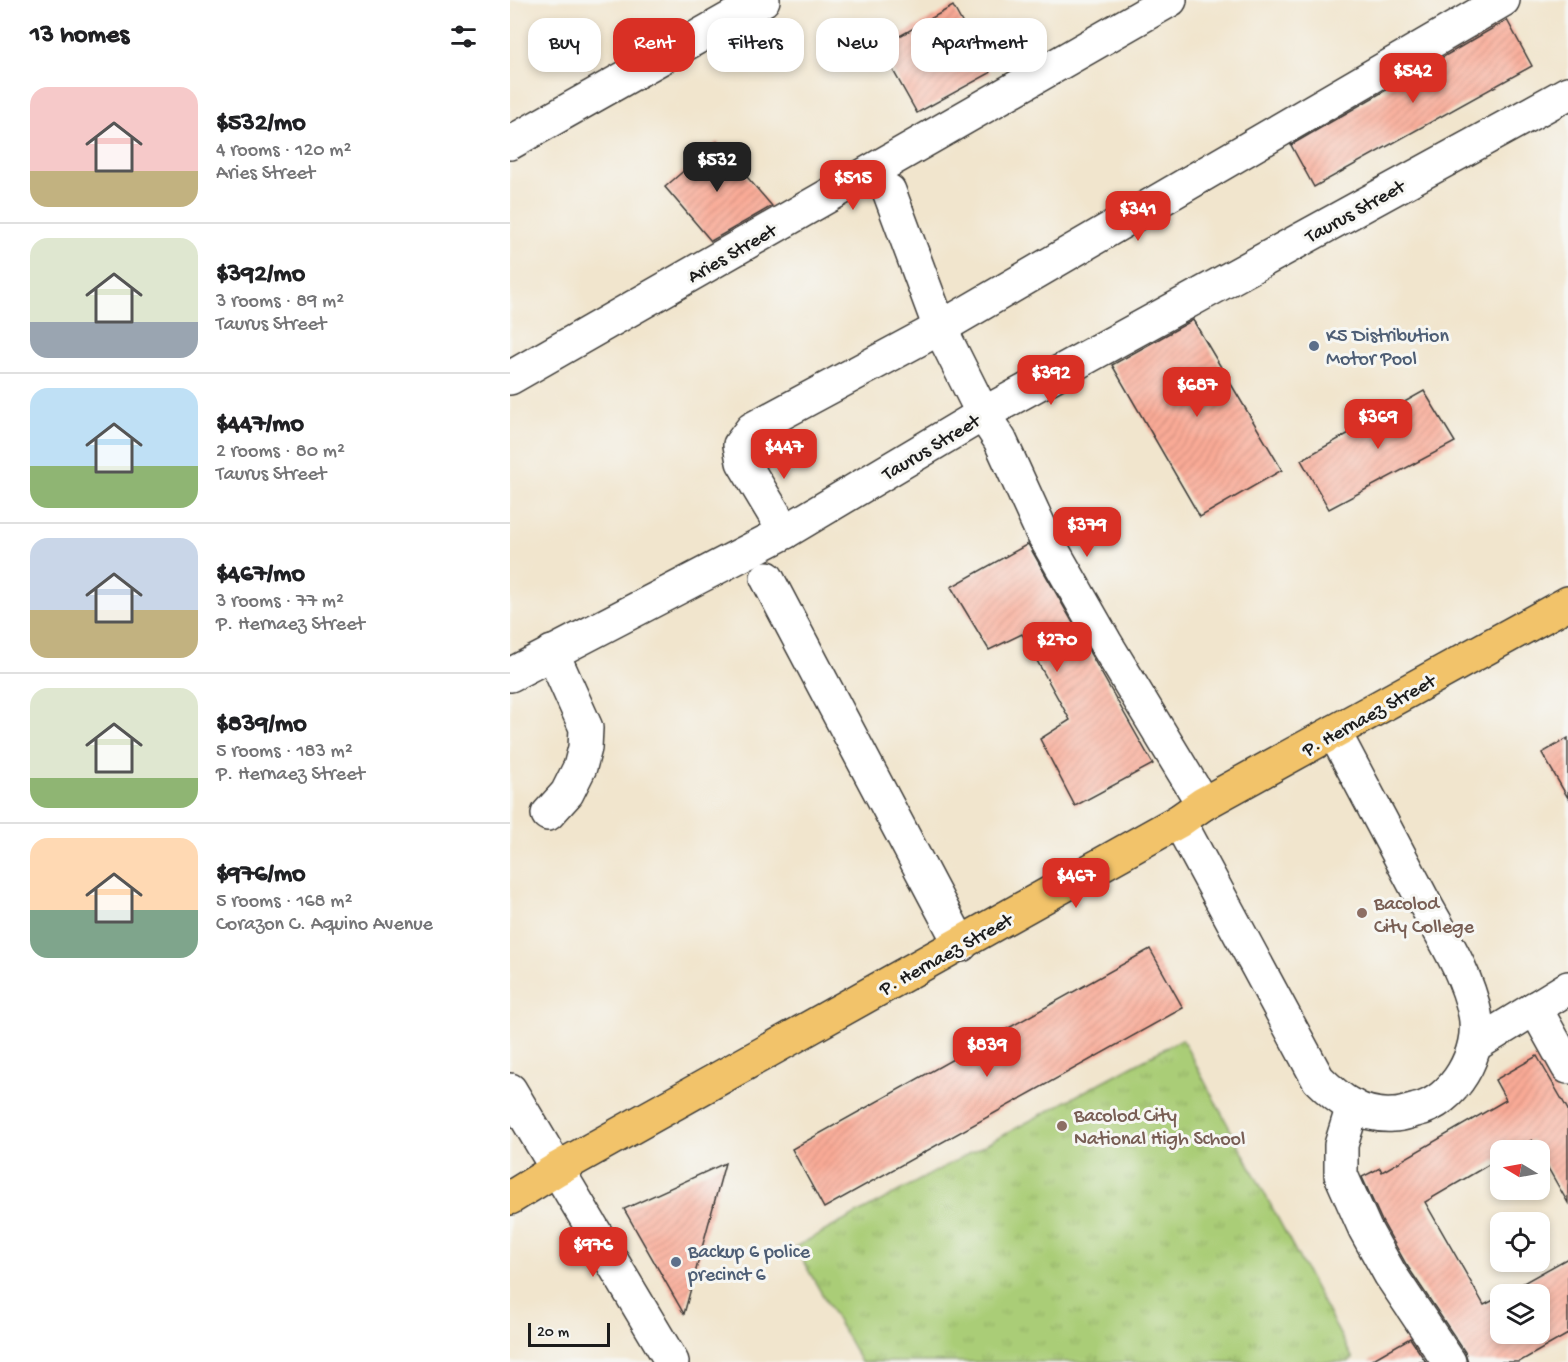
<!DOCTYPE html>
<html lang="en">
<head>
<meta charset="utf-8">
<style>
  body { margin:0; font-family:"Gochi Hand",sans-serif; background:#f6f6f6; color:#202124; height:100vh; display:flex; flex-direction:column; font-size:22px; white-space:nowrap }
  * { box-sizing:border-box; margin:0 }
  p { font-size:20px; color:#757577 }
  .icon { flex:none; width:33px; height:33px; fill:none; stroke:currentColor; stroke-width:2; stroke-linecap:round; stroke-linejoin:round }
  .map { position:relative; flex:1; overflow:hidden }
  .side { display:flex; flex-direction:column; background:#fff; width:510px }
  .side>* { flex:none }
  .guide { position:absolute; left:18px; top:18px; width:570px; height:54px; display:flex; gap:12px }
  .needle { width:39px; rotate:280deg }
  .fabs { position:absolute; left:980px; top:1140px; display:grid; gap:12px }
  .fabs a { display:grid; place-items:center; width:60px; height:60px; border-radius:12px; background:#fff; box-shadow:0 3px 9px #0003; font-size:30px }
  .scale { position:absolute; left:18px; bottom:15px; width:82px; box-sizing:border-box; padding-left:6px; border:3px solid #1c1c1c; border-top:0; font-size:16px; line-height:21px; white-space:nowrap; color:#1c1c1c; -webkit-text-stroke:4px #f6f6f2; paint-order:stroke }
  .price { position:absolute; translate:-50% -51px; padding:0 14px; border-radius:12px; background:#d93025; color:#fff; font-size:20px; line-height:39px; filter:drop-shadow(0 2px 3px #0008) }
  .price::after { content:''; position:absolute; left:50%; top:36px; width:18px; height:14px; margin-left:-9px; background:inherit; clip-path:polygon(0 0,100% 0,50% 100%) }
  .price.selected { background:#222; color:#fff }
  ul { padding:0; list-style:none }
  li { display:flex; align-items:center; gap:18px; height:150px; padding:0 30px }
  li+li { border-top:2px solid #e0e0e0 }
  li span { display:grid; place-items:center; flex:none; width:168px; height:120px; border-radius:18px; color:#555 }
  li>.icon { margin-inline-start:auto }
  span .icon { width:72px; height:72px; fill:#fffc; stroke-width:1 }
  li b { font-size:26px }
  h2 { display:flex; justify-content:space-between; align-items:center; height:72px; padding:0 30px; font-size:26px }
  .pill { padding:0 21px; border-radius:18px; background:#fff; box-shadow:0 3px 9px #0003; font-size:21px; line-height:54px }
  .pill.selected { background:#d93025; color:#fff }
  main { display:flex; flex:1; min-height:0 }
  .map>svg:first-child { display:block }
  .grass { fill:url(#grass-tufts); stroke:#63744a; stroke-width:1.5 }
  .building { fill:url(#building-hatch) }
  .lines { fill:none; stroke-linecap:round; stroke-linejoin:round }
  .minor-casing { stroke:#3c3a37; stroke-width:36 }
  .major-casing { stroke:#3c3a37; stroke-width:36 }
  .minor { stroke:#fff; stroke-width:33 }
  .major { stroke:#f2c36a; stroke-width:33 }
  .service-dot { fill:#5c6f8a; stroke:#f6f6f2; stroke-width:2 }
  .education-dot { fill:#8d6e63; stroke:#f6f6f2; stroke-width:2 }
  .labels { text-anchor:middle; stroke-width:6; stroke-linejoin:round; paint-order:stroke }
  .street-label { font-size:20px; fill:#1c1c1c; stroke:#f6f6f2 }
  .service-label { font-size:20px; fill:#4e5e75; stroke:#f6f6f2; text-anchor:start }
  .education-label { font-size:20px; fill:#785e54; stroke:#f6f6f2; text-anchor:start }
</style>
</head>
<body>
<main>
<section class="side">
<h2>13 homes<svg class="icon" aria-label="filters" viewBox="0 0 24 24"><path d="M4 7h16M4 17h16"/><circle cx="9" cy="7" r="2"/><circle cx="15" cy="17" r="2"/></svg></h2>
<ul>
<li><span style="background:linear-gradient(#f6c9c9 70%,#c2b280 0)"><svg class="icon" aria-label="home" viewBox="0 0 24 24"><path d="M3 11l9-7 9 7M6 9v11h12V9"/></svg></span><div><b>$532/mo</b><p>4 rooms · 120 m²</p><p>Aries Street</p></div></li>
<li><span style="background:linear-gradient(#dfe7d0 70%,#9aa5b1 0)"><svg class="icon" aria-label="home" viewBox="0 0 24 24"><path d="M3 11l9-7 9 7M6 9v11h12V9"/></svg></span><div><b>$392/mo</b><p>3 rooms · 89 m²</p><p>Taurus Street</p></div></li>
<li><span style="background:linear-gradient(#bfe0f5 65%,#8fb573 0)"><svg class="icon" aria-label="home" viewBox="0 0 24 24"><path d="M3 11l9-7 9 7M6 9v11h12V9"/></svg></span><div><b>$447/mo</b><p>2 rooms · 80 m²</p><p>Taurus Street</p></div></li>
<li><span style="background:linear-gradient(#c9d6e8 60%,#c2b280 0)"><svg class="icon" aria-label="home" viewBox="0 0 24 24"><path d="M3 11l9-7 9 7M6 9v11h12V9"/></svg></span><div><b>$467/mo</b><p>3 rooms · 77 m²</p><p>P. Hernaez Street</p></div></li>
<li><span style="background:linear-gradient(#dfe7d0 75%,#8fb573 0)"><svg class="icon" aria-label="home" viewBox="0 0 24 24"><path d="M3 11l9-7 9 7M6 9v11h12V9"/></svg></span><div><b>$839/mo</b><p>5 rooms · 183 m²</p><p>P. Hernaez Street</p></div></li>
<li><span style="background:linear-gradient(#ffd9b3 60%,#7fa58c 0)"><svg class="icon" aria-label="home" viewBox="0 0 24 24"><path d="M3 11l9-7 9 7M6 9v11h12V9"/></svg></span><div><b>$976/mo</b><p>5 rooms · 168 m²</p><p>Corazon C. Aquino Avenue</p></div></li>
</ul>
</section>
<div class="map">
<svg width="1058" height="1362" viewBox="0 0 1058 1362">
  <defs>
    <pattern id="grass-tufts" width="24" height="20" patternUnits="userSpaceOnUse" patternTransform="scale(1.5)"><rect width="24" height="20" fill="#aacd77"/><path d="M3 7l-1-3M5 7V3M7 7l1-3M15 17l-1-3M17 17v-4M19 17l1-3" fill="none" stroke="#92af66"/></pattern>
    <pattern id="building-hatch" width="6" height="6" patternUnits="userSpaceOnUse" patternTransform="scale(1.5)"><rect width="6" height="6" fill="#f9aa96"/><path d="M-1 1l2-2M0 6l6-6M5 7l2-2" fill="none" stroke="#d59281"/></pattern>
  </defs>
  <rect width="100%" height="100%" fill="#f6f6f2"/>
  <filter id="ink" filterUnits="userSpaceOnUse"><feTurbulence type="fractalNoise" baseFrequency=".0167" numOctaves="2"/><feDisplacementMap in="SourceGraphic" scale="12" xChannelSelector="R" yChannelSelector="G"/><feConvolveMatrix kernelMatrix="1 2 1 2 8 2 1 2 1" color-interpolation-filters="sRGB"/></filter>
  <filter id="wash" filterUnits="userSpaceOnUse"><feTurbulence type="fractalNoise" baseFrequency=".008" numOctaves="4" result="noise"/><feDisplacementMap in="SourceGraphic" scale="24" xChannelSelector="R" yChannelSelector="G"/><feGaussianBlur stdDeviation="1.35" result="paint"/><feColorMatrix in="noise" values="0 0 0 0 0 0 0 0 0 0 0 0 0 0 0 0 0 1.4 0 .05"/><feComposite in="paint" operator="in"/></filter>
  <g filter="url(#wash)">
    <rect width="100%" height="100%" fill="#f1e5cd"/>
    <polygon class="grass" points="672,1039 843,1359 838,1362 351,1362 285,1247"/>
    <g id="blocks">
      <g class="building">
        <polygon points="443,6 480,73 407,113 370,47"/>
        <polygon points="997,20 1022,66 804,187 781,145"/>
        <polygon points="207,142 262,206 201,241 155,187"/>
        <polygon points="683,320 772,470 690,517 602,365"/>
        <polygon points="914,391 945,442 819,509 791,460"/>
        <polygon points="518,544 643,764 565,806 530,739 560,720 512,634 479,650 441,587"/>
        <polygon points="1058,738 1058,798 1032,753"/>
        <polygon points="640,949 673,1008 314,1208 282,1149"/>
        <polygon points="1027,1056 1058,1110 1058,1203 1022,1140 1003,1150 990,1150 990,1158 915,1202 974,1305 990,1297 990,1334 1029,1334 1029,1294 994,1294 1058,1258 1058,1334 1009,1362 958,1362 955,1352 896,1264 872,1221 852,1177 870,1168 872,1172 996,1100 985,1080"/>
        <polygon points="215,1163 174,1314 114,1209"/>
        <polygon points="900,1338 916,1362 858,1362"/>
      </g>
    </g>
  </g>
  <g filter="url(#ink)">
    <use href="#blocks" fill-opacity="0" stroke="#3c3a37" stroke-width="1.5"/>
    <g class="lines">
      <g class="minor-casing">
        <g id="minor">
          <polyline points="0,143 253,0"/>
          <polyline points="379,191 430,328 473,414 490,440 531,530 595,642 693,804"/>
          <polyline points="0,378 660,0"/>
          <polyline points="275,532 233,462 230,445 242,429 430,328 993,0"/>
          <polyline points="257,578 451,945"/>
          <polyline points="0,675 275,532 473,414 1058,93"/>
          <polyline points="38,814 57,793 70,767 75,748 76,728 42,652"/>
          <path d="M669,821L808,1079C829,1100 851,1117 883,1115C891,1115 899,1112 906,1110C944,1102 973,1052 965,1014C957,974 933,937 914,902C884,845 854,789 824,732"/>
          <polyline points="1025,1008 1058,1067"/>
          <polyline points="965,1045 1058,988"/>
          <polyline points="0,1090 162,1362"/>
          <polyline points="843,1106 831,1145 831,1175 855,1229 880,1274 939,1362"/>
        </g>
      </g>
      <g class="major-casing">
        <polyline id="major" points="0,1198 47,1169 669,821 693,804 1058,603"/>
      </g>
      <use href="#minor" class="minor"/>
      <use href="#major" class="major"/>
    </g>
  </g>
  <g class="service-dot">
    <circle cx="804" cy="346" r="6"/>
    <circle cx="166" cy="1262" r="6"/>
  </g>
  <g class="education-dot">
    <circle cx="852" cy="913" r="6"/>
    <circle cx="552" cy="1126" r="6"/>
  </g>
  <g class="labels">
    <g class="street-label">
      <text transform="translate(844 210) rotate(-29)" y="7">Taurus Street</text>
      <text transform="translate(221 252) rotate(-30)" y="7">Aries Street</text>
      <text transform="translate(420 446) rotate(-31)" y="7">Taurus Street</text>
      <text transform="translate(858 714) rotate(-29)" y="7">P. Hernaez Street</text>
      <text transform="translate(435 953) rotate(-29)" y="7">P. Hernaez Street</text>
    </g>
    <g class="service-label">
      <text x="816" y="341">K5 Distribution<tspan x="816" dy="23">Motor Pool</tspan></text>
      <text x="178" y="1257">Backup 6 police<tspan x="178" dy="23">precinct 6</tspan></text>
    </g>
    <g class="education-label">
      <text x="864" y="909">Bacolod<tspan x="864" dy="23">City College</tspan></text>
      <text x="564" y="1121">Bacolod City<tspan x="564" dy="23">National High School</tspan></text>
    </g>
  </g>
</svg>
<div class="fabs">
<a><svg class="needle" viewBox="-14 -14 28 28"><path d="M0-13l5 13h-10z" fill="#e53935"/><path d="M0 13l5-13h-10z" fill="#757577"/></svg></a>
<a><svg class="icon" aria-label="locate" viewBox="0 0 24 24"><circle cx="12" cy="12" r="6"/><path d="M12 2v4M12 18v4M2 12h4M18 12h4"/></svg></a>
<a><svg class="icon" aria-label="layers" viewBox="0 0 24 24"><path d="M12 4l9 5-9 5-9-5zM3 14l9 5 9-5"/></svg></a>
</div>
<div class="scale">20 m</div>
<b class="price" style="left:903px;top:104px">$542</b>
<b class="price selected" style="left:207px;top:193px">$532</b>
<b class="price" style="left:343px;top:211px">$515</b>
<b class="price" style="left:628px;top:242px">$341</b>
<b class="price" style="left:541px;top:406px">$392</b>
<b class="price" style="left:687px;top:418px">$687</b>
<b class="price" style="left:868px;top:450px">$369</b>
<b class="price" style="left:274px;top:480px">$447</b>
<b class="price" style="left:577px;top:558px">$379</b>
<b class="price" style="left:547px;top:673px">$270</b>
<b class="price" style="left:566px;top:909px">$467</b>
<b class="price" style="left:477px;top:1078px">$839</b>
<b class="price" style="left:83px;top:1278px">$976</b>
<div class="guide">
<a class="pill">Buy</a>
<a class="pill selected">Rent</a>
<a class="pill">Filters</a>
<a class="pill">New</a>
<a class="pill">Apartment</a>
</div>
</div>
</main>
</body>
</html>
